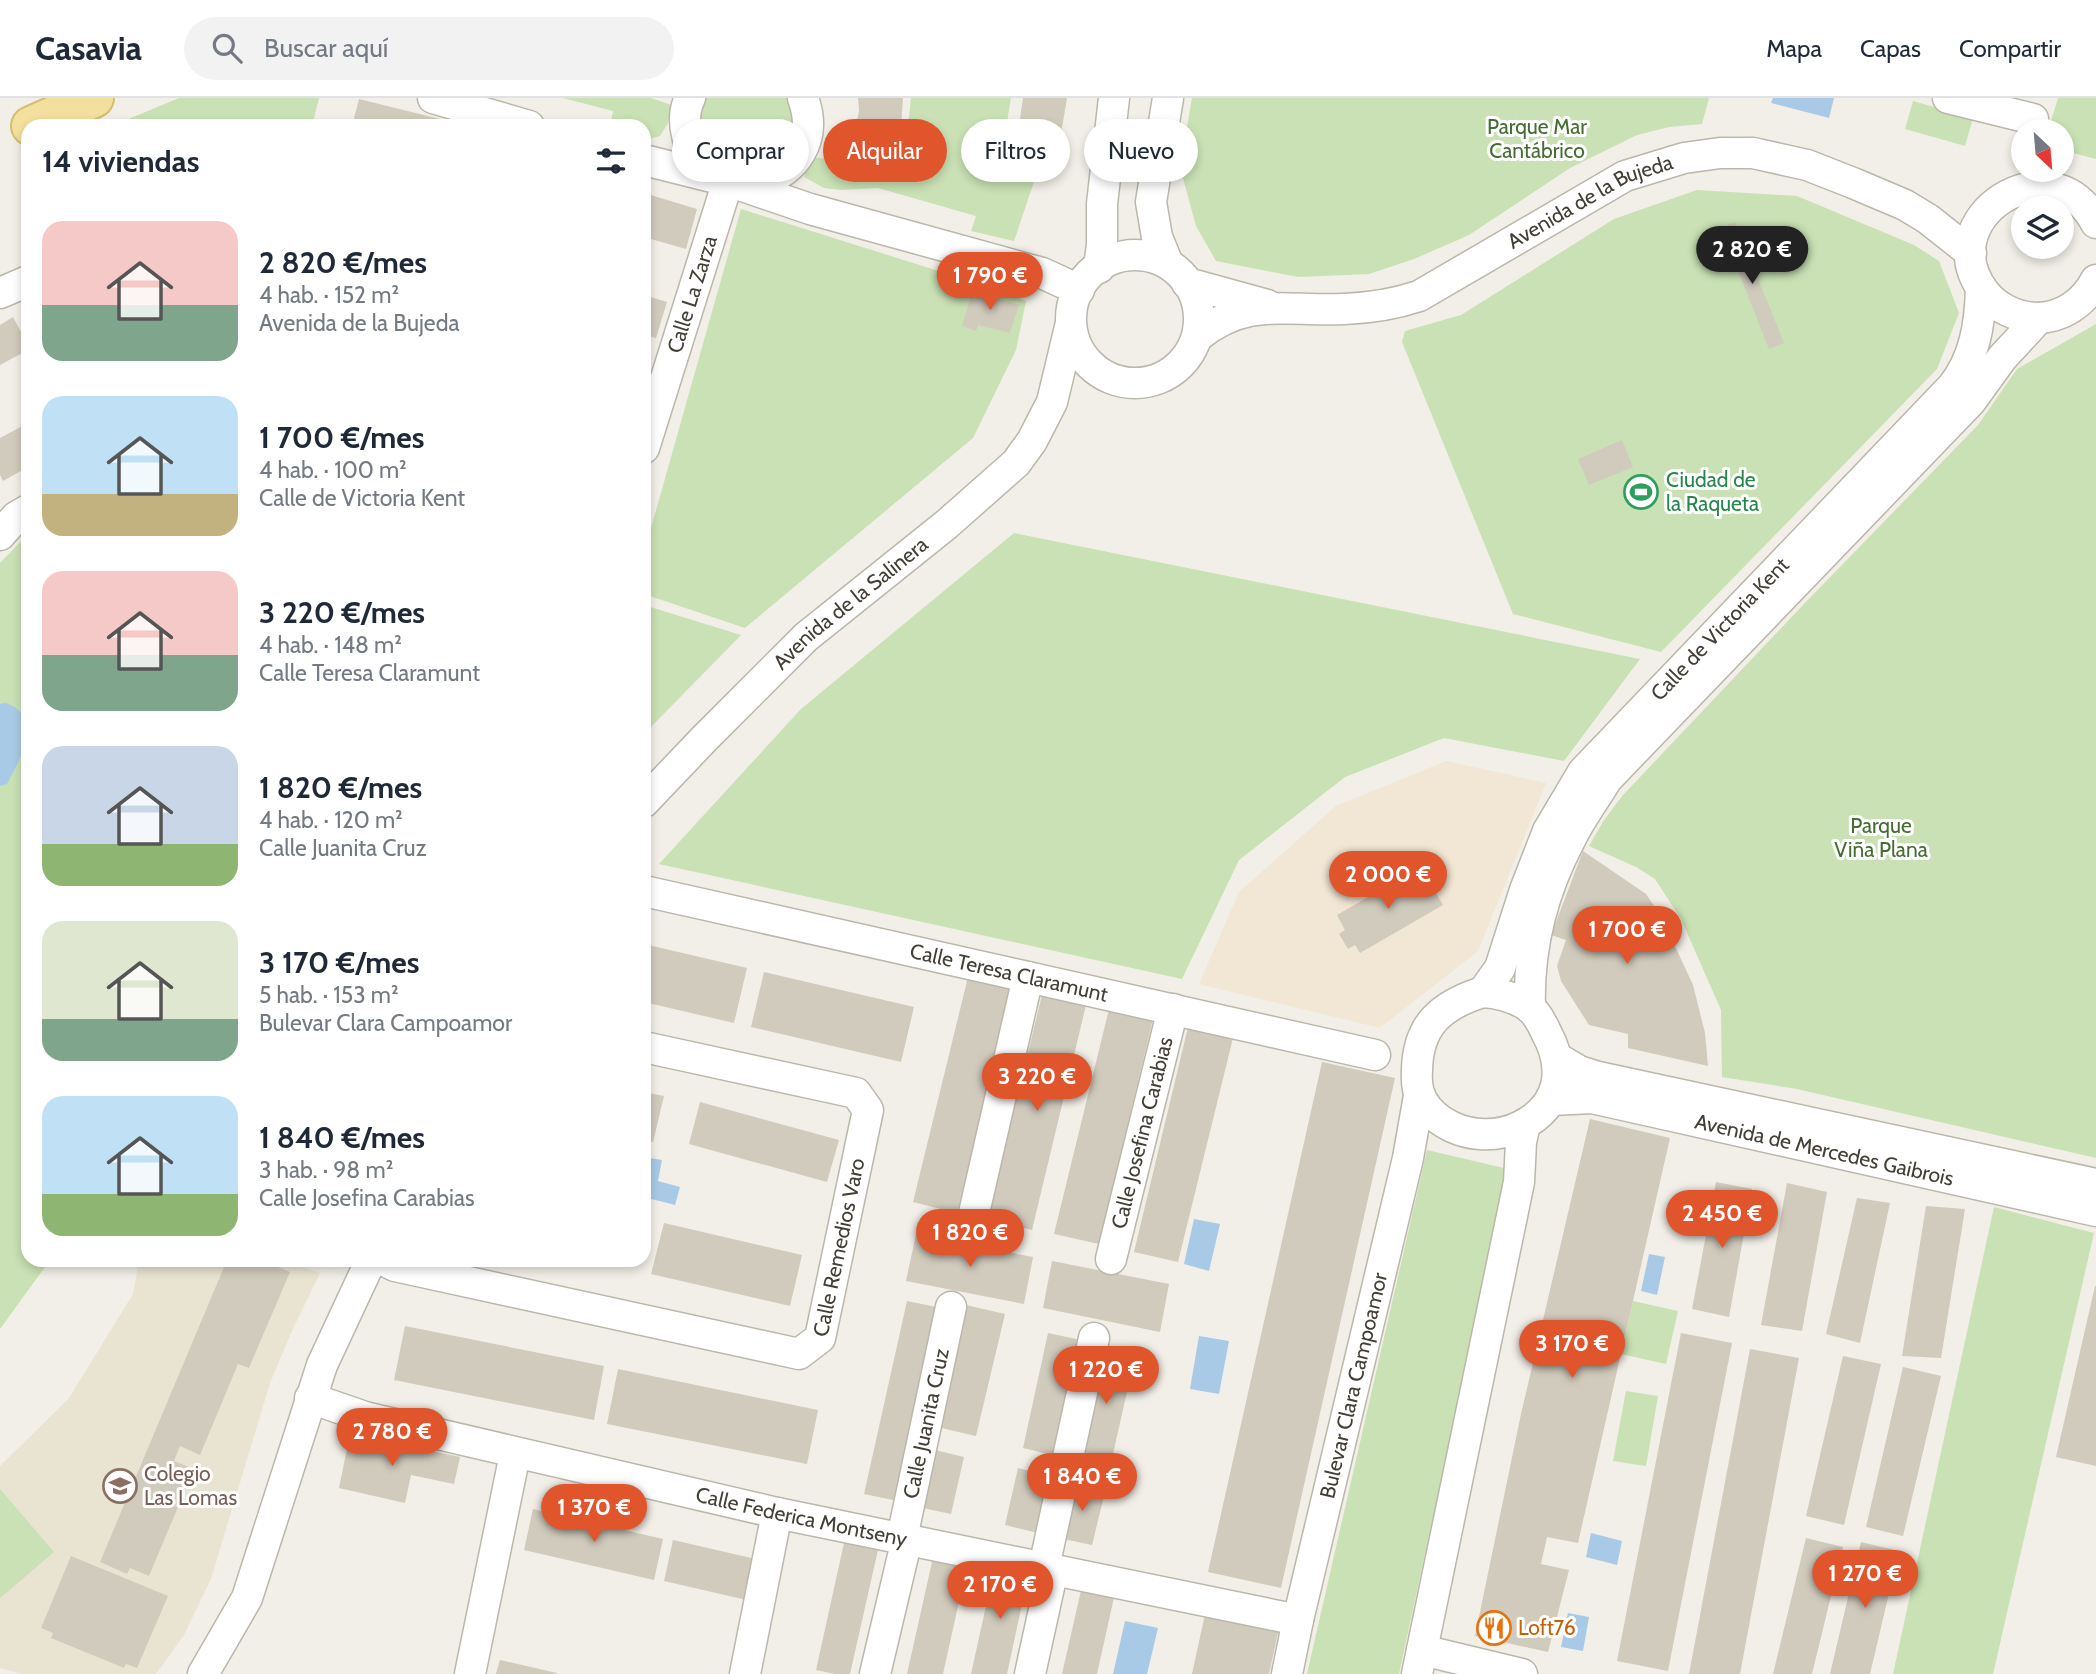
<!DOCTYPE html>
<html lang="es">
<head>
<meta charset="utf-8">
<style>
  body { margin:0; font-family:Cabin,sans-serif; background:#f2f2f3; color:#1f2937; height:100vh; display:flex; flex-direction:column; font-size:26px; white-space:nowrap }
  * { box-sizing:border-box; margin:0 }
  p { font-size:23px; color:#747a83 }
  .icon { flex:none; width:38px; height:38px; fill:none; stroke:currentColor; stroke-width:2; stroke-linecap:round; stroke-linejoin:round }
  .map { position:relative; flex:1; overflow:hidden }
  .details { position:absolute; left:21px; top:21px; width:630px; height:1148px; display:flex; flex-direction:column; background:#fff; border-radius:21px; box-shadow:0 4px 10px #0003 }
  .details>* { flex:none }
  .top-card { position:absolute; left:672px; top:21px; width:665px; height:63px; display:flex; gap:14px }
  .needle { width:46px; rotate:154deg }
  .tools { position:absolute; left:2011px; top:21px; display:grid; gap:14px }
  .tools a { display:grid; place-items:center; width:63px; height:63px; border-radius:50%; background:#fff; box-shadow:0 4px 10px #0003; font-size:35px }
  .price { position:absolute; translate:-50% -60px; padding:0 16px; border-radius:24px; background:#e1552d; color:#fff; font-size:23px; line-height:46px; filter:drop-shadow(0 2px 4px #0008) }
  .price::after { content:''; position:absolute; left:50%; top:42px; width:21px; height:16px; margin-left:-10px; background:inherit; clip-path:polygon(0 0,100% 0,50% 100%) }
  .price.current { background:#222; color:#fff }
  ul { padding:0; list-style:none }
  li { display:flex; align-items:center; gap:21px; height:175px; padding:0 21px }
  li span { display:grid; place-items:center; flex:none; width:196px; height:140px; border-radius:21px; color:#555 }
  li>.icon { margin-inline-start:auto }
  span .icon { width:84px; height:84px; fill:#fffc; stroke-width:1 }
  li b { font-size:30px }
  h2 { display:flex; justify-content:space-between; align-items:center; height:84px; padding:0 21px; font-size:30px }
  .pill { padding:0 24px; border-radius:32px; background:#fff; box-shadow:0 4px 10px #0003; font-size:24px; line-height:63px }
  .pill.current { background:#e1552d; color:#fff }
  header { display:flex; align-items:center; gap:42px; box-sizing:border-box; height:98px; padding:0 35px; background:#fff; border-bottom:2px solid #e0e1e3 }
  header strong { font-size:33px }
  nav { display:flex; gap:38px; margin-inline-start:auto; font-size:24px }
  .search { width:490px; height:63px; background:#f2f2f3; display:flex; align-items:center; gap:18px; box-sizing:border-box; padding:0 24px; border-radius:38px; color:#747a83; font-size:26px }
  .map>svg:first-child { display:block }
  .commercial { fill:#f1e7d4 }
  .education { fill:#e9e4d2 }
  .green { fill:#c9e1b4 }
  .water { fill:#a9cae7 }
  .building { fill:#d1cbbd }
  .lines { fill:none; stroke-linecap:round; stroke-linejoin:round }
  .minor-casing { stroke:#bbb7aa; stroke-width:33 }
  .major-casing { stroke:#d6be70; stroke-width:42 }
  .minor { stroke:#fff; stroke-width:30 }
  .major { stroke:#f3e09e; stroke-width:38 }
  .labels { text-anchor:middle; stroke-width:6; stroke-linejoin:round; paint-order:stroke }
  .park-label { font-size:21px; fill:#446e31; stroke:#fff }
  .street-label { font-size:21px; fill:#433f36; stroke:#fff }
  .leisure-label { font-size:21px; fill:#27864d; stroke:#fff; text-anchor:start }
  .education-label { font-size:21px; fill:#785e54; stroke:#fff; text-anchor:start }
  .food-label { font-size:21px; fill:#c56008; stroke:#fff; text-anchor:start }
</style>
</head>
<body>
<header>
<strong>Casavia</strong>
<div class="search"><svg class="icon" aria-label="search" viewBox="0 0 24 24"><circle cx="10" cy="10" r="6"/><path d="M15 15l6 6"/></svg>Buscar aquí</div>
<nav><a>Mapa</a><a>Capas</a><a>Compartir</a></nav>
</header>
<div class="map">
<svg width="2096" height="1576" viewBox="0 0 2096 1576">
  <rect width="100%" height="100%" fill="#f1efe7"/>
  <polygon class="commercial" points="1446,663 1546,685 1478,853 1380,930 1199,886 1239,794 1336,708"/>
  <polygon class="education" points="139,1162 281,1162 320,1175 291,1235 270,1285 211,1481 184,1537 156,1576 22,1576 0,1570 0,1368 69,1300 133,1196"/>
  <g class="green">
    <polygon points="179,0 319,0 312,28 119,28 119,25"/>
    <polygon points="563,0 651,0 671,7 668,25 660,38 649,41 644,39 644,28 610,28 613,13"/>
    <polygon points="702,0 789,0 796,21 788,53 745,75 714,65 696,38"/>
    <polygon points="911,0 1011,0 1004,42 1045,51 1014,143 971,133 976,118 878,90 841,92 824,90 804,79 809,59 829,61 833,54 880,64 899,65 907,38"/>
    <polygon points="1192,0 1709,0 1702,26 1669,29 1637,37 1570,70 1469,137 1414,161 1369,176 1298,179 1216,163 1196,128 1180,69"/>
    <polygon points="2058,0 2096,0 2096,61 2062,52 2062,33 2048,33"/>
    <polygon points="1913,3 1973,20 1965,48 1905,31"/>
    <polygon points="1697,92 1797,98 1914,147 1939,163 1959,215 1937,271 1661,554 1513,516 1402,244 1405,233 1461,217 1614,121"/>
    <polygon points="741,111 926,169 1026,203 1016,252 973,340 745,530 644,496 644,455"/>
    <polygon points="2096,226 2096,1060 1797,991 1722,979 1721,912 1681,821 1655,781 1636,769 1589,748 1604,722 1623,697 1804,506 1978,327 2017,271"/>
    <polygon points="1014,435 1640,561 1564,663 1444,640 1345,679 1239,762 1182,881 659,766 801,611"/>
    <polygon points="28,436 28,1162 50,1162 0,1231 0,465"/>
    <polygon points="644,507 741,537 644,636"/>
    <polygon points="1427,1052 1508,1071 1399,1576 1307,1576"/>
    <polygon points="1994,1109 2094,1135 1993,1576 1893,1576"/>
    <polygon points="1633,1203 1678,1213 1666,1266 1621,1256"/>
    <polygon points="1626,1293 1658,1298 1646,1368 1613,1363"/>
    <polygon points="0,1391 54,1454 0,1500"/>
  </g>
  <g class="water">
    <polygon points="1773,0 1834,0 1829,20 1771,5"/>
    <path d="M6,605C44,618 20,662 7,686L0,688V606Z"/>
    <polygon points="644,1059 662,1062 658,1083 680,1089 675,1107 644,1099"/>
    <polygon points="1194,1121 1220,1126 1209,1173 1184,1166"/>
    <polygon points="1649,1156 1665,1159 1657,1197 1641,1193"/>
    <polygon points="1199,1238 1229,1243 1219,1296 1190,1291"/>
    <polygon points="1591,1435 1622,1443 1617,1467 1586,1459"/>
    <polygon points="1568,1515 1589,1519 1583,1553 1561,1549"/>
    <polygon points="1125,1523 1158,1530 1147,1576 1113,1576"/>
  </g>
  <g class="building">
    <polygon points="858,0 903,0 899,56 852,47 859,13"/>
    <polygon points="1023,0 1067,0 1060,42 1018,35"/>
    <polygon points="359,1 464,27 464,28 352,28"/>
    <polygon points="644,95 697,111 686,151 644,139"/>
    <polygon points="1735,124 1784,245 1769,251 1721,130"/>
    <polygon points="973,191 996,197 995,200 1019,207 1010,235 978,227 976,233 962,228"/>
    <polygon points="644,197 667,204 656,240 644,237"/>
    <polygon points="13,219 28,247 28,252 0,267 0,227"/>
    <polygon points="28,325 28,369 3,383 0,377 0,340"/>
    <polygon points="1622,342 1633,369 1589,387 1578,361"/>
    <polygon points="1583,753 1646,796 1661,818 1693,887 1705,935 1708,968 1628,950 1628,936 1589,927 1561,883 1557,868 1566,842 1551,837"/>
    <polygon points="1420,769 1443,807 1360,855 1355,847 1348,851 1339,836 1345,832 1337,817"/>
    <polygon points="644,846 747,870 734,925 644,904"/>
    <polygon points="764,874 914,909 901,964 751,929"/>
    <polygon points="968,879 1012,890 957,1115 913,1104"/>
    <polygon points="1042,897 1086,907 1032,1132 987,1121"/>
    <polygon points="1109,911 1153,921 1099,1146 1054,1136"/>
    <polygon points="1188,929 1233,940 1178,1164 1134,1154"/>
    <polygon points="1322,964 1395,980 1281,1490 1208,1474"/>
    <polygon points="644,994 664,998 653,1044 644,1042"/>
    <polygon points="700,1004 839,1042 827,1084 689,1046"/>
    <polygon points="1590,1021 1670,1040 1578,1445 1547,1439 1541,1466 1569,1472 1548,1554 1475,1538 1521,1316"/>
    <polygon points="1716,1084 1752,1091 1729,1219 1692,1211"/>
    <polygon points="1787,1085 1827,1094 1802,1233 1761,1227"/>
    <polygon points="1857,1100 1890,1105 1860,1245 1826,1236"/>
    <polygon points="1926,1108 1965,1111 1941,1260 1902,1258"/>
    <polygon points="664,1125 802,1157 790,1208 651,1176"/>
    <polygon points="916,1136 1033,1159 1024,1206 906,1183"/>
    <polygon points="227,1162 261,1162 290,1174 249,1270 238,1266 200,1357 180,1348 174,1363 194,1371 149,1478 130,1470 127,1476 100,1464"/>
    <polygon points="1052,1163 1169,1186 1160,1234 1043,1210"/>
    <polygon points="2095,1188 2096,1188 2096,1368 2056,1359"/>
    <polygon points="907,1203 941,1210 898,1403 864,1396"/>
    <polygon points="966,1207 1005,1216 976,1338 937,1329"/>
    <polygon points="405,1228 604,1268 594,1322 394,1282"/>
    <polygon points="1048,1235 1081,1242 1056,1358 1023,1350"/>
    <polygon points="1681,1235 1732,1245 1668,1573 1617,1563"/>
    <polygon points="1102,1247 1136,1254 1110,1369 1077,1362"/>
    <polygon points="1750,1251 1799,1260 1740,1576 1689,1576"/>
    <polygon points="1843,1258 1881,1266 1844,1427 1806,1418"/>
    <polygon points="1903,1269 1941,1278 1903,1438 1866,1429"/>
    <polygon points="618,1271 818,1312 807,1366 607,1326"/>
    <polygon points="350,1336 460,1359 454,1386 411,1377 405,1405 339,1390"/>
    <polygon points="931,1351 964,1359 951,1416 918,1409"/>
    <polygon points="1018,1370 1051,1378 1038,1435 1005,1427"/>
    <polygon points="1073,1382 1106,1390 1092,1447 1059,1440"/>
    <polygon points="533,1411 663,1441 654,1482 524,1452"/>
    <polygon points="846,1436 880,1443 850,1576 835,1576 816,1572"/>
    <polygon points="1806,1440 1843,1449 1812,1576 1773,1576"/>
    <polygon points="673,1442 760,1462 751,1503 664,1483"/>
    <polygon points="1861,1444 1899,1453 1870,1576 1830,1576"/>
    <polygon points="934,1455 968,1463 943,1576 907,1576"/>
    <polygon points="71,1458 168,1498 137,1570 126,1566 124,1570 51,1540 53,1535 41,1530"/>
    <polygon points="995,1467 1029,1474 1007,1576 971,1576"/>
    <polygon points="1082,1488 1115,1495 1097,1576 1062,1576"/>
    <polygon points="1205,1516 1279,1530 1269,1576 1192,1576"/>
    <polygon points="500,1562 557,1575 557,1576 496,1576"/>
  </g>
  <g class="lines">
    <g class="minor-casing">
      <g id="minor">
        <polyline points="433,0 529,28"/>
        <path d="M690,0C684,12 684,25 687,37C700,120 835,88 803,0"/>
        <polyline points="1168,0 1151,104 1157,139 1168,166"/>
        <polyline points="1948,0 2033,21"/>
        <polyline points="644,62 728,83 810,111 1042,175 1079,192"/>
        <path d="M2096,125C2052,40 1927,121 1985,195C1997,210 2016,219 2036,220C2062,220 2084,205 2096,182"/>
        <circle cx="1135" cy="221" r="64"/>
        <polyline points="1099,170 1102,146 1102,106 1114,0"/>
        <polyline points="1187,185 1267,207"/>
        <polyline points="0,195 28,183"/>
        <path id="s1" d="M1198,238C1248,198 1287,214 1344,211C1369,210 1395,206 1419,198L1625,78L1684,60L1720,55H1753L1807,67L1853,85L1905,107L1928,121L1971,155"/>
        <path id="s2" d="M644,350L728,83"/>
        <polyline points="0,437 16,419 28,412"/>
        <path id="s3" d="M644,704L704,641L806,539L947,426L1016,365L1032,343L1052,304L1070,229"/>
        <path id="s4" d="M644,793L1375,957"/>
        <path id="s5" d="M1483,894L1500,870L1525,792L1548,733L1583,674L1952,289C1975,260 1980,226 1981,190"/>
        <path d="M1483,894C1499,895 1514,899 1528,908C1536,914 1542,925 1546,934C1567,972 1560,1008 1521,1028C1507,1035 1495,1037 1480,1036C1461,1035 1441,1026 1428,1011C1418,999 1416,988 1417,972C1418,927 1441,907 1483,894Z"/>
        <path d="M1530,910C1528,850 1542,795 1570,742C1580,721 1595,701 1607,681L1971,303L2002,260L2039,220"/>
        <polyline points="1557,960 1579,973 1598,979 2096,1086"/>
        <path id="s6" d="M1552,1002L1592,1000L2096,1113"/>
        <polyline points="971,1128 1028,879"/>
        <path id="s7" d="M1111,1161L1173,911"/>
        <path id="s8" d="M383,1162L395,1168L799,1256L820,1240L868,1012L856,995L644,949"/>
        <path id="s9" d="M310,1300L365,1319L777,1415L1298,1522"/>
        <path id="s10" d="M902,1440L951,1209"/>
        <polyline points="1044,1469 1094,1240"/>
        <polyline points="1422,1552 1522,1576"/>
        <polyline points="203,1576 247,1500 322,1267 371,1162"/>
        <polyline points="470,1576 515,1356"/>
        <polyline points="745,1576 777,1415"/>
        <polyline points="875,1576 907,1441"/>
        <polyline points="1030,1576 1053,1471"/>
        <path id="s11" d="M1287,1576L1298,1522L1408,1060L1419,998"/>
        <polyline points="1417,1576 1519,1084 1521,1044 1525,1026"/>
      </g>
    </g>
    <g class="major-casing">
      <polyline id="major" points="31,28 94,0"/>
    </g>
    <use href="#minor" class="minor"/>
    <use href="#major" class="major"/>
  </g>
  <defs>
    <g id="stadium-ring" transform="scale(1.75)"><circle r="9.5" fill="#fff" stroke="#2e9e5b" stroke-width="1.5"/><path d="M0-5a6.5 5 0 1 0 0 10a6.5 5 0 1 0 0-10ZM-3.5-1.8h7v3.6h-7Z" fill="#2e9e5b"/></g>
    <g id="school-ring" transform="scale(1.75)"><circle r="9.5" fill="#fff" stroke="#8d6e63" stroke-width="1.5"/><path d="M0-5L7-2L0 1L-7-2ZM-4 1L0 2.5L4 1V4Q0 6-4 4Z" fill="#8d6e63"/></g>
    <g id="restaurant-ring" transform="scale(1.75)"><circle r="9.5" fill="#fff" stroke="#e8710a" stroke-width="1.5"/><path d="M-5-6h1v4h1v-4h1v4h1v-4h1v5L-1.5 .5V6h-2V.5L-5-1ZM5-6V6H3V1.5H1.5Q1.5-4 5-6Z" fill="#e8710a"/></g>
  </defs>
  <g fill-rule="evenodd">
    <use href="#stadium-ring" x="1641" y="394"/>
    <use href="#school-ring" x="120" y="1388"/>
    <use href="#restaurant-ring" x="1494" y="1530"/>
  </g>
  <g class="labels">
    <g class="park-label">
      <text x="1537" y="36">Parque Mar<tspan x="1537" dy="24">Cantábrico</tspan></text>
      <text x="1881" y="735">Parque<tspan x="1881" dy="24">Viña Plana</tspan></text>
    </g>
    <g class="street-label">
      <text dy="7" stroke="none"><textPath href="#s1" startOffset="425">Avenida de la Bujeda</textPath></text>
      <text dy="7" stroke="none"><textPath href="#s2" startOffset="161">Calle La Zarza</textPath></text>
      <text dy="7" stroke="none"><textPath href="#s3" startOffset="287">Avenida de la Salinera</textPath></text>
      <text dy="7" stroke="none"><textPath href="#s5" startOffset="441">Calle de Victoria Kent</textPath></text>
      <text dy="7" stroke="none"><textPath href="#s4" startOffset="374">Calle Teresa Claramunt</textPath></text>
      <text dy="7" stroke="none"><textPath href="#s7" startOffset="130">Calle Josefina Carabias</textPath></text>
      <text dy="7" stroke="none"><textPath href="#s6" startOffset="278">Avenida de Mercedes Gaibrois</textPath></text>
      <text dy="7" stroke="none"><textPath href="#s8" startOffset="546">Calle Remedios Varo</textPath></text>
      <text dy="7" stroke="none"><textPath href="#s11" startOffset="296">Bulevar Clara Campoamor</textPath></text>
      <text dy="7" stroke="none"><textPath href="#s10" startOffset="117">Calle Juanita Cruz</textPath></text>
      <text dy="7" stroke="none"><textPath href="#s9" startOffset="506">Calle Federica Montseny</textPath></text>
    </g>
    <g class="leisure-label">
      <text x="1666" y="389">Ciudad de<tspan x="1666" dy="24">la Raqueta</tspan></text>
    </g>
    <g class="education-label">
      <text x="144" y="1383">Colegio<tspan x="144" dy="24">Las Lomas</tspan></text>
    </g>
    <g class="food-label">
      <text x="1518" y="1537">Loft76</text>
    </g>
  </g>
</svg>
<div class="tools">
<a><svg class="needle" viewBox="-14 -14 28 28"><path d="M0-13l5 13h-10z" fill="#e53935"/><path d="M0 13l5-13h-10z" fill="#747a83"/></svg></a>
<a><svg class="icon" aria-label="layers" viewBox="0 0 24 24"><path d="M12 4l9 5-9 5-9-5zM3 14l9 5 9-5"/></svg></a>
</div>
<b class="price current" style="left:1752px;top:188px">2 820 €</b>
<b class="price" style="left:990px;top:214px">1 790 €</b>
<b class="price" style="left:1388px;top:813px">2 000 €</b>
<b class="price" style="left:1627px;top:868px">1 700 €</b>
<b class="price" style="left:1037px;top:1015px">3 220 €</b>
<b class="price" style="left:1722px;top:1152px">2 450 €</b>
<b class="price" style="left:970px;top:1171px">1 820 €</b>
<b class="price" style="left:1572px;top:1282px">3 170 €</b>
<b class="price" style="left:1106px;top:1308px">1 220 €</b>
<b class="price" style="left:392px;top:1370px">2 780 €</b>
<b class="price" style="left:1082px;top:1415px">1 840 €</b>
<b class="price" style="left:594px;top:1446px">1 370 €</b>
<b class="price" style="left:1865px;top:1512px">1 270 €</b>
<b class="price" style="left:1000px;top:1523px">2 170 €</b>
<div class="top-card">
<a class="pill">Comprar</a>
<a class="pill current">Alquilar</a>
<a class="pill">Filtros</a>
<a class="pill">Nuevo</a>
</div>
<section class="details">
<h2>14 viviendas<svg class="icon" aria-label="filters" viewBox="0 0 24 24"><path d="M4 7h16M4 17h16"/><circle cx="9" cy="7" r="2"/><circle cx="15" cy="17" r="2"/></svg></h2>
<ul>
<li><span style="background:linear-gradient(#f6c9c9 60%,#7fa58c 0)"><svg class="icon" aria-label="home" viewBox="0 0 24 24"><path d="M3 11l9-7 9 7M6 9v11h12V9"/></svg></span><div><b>2 820 €/mes</b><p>4 hab. · 152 m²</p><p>Avenida de la Bujeda</p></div></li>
<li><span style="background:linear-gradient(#bfe0f5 70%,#c2b280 0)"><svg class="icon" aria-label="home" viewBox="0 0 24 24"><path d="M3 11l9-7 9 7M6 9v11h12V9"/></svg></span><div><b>1 700 €/mes</b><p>4 hab. · 100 m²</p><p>Calle de Victoria Kent</p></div></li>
<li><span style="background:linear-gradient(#f6c9c9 60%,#7fa58c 0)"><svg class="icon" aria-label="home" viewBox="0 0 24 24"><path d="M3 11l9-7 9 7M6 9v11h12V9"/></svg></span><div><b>3 220 €/mes</b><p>4 hab. · 148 m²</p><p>Calle Teresa Claramunt</p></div></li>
<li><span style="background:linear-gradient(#c9d6e8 70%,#8fb573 0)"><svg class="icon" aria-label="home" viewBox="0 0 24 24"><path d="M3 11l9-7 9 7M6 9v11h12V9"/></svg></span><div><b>1 820 €/mes</b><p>4 hab. · 120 m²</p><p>Calle Juanita Cruz</p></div></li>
<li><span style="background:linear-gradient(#dfe7d0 70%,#7fa58c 0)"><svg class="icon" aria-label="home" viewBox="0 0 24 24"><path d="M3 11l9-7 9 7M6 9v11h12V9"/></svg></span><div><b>3 170 €/mes</b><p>5 hab. · 153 m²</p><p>Bulevar Clara Campoamor</p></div></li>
<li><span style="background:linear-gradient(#bfe0f5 70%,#8fb573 0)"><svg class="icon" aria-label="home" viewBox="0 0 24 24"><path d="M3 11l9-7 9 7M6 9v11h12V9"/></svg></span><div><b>1 840 €/mes</b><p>3 hab. · 98 m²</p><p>Calle Josefina Carabias</p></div></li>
</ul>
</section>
</div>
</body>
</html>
